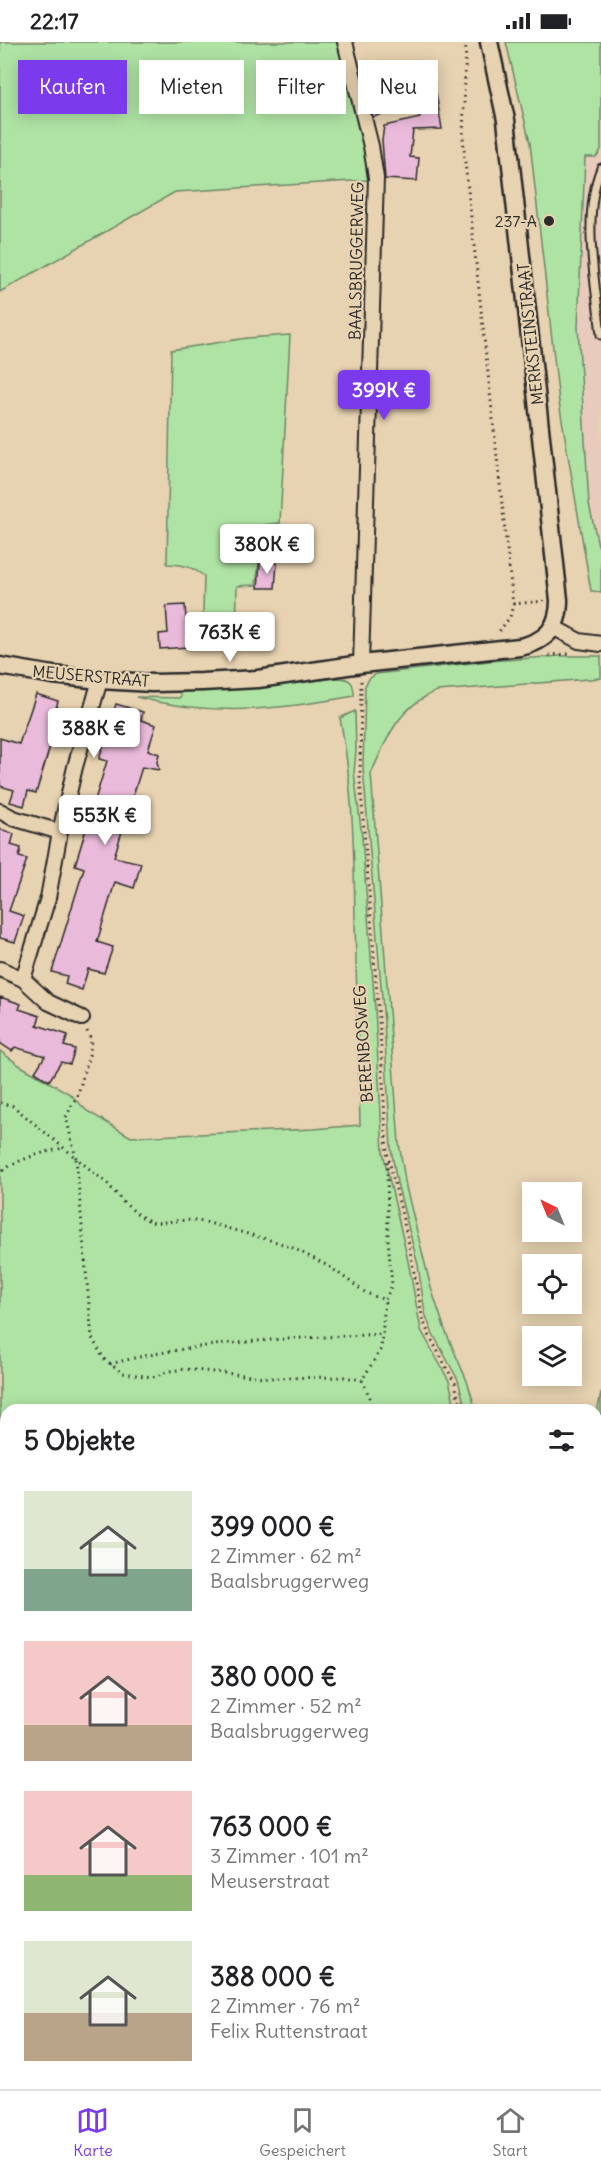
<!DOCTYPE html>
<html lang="de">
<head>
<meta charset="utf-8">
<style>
  body { margin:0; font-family:Delius,sans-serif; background:#f2f2f2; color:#202124; height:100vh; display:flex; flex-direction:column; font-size:22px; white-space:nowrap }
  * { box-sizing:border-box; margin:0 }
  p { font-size:20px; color:#757577 }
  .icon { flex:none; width:33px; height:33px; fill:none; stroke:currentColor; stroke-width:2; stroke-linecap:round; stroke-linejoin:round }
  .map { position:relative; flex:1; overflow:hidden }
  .side { position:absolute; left:0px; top:1362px; width:602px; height:686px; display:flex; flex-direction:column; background:#fff; border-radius:18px 18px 0 0; box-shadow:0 3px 15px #0003 }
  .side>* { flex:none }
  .top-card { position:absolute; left:18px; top:18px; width:566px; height:54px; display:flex; gap:12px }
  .needle { width:39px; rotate:317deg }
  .controls { position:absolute; left:522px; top:1140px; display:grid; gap:12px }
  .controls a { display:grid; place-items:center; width:60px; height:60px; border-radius:0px; background:#fff; box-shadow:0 3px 15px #0003; font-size:30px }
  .price { position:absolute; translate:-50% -51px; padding:0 14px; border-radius:6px; background:#fff; color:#222; font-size:20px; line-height:39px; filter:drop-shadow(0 2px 3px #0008) }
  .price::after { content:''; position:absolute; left:50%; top:36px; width:18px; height:14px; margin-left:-9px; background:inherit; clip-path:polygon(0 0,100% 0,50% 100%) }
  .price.on { background:#7c3aed; color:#fff }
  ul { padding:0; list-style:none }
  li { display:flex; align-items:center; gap:18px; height:150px; padding:0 24px }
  li span { display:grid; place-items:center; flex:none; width:168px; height:120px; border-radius:0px; color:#555 }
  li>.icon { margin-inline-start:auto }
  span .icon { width:72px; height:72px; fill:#fffc; stroke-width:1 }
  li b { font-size:26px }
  h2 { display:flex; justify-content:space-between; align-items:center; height:72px; padding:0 24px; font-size:26px }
  .tag { padding:0 21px; border-radius:0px; background:#fff; box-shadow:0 3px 15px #0003; font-size:21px; line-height:54px }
  .tag.on { background:#7c3aed; color:#fff }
  .status { display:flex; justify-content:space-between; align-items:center; height:42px; padding:0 30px; background:#fff; direction:ltr }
  .status svg { height:16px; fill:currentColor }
  .tab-bar { display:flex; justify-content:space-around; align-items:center; height:84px; border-top:2px solid #e0e0e0; background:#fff; font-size:16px; color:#757577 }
  .tab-bar a { display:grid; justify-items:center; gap:3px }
  .tab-bar .on { color:#7c3aed }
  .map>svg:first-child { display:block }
  .built { fill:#e8cbbd }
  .green { fill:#afe3a4; stroke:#6d8768; stroke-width:1.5 }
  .building { fill:#eabada; stroke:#2b2b2b; stroke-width:1.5 }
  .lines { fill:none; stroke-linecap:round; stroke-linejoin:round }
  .service-casing { stroke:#2b2b2b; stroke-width:11 }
  .minor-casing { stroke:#2b2b2b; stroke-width:18 }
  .tertiary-casing { stroke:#2b2b2b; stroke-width:21 }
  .path { stroke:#2b2b2b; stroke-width:3; stroke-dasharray:1.5 4.5; stroke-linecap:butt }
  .service { stroke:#e7d2b1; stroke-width:7 }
  .minor { stroke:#e7d2b1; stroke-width:14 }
  .tertiary { stroke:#e7d2b1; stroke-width:16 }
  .poi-dot { fill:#2b2b2b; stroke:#e7d2b1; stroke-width:2 }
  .labels { text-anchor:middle; stroke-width:4.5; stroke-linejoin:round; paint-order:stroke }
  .poi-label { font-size:16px; fill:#2b2b2b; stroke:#e7d2b1; text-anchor:end }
  .street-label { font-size:16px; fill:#2b2b2b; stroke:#e7d2b1 }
</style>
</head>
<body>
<div class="status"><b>22:17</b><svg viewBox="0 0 49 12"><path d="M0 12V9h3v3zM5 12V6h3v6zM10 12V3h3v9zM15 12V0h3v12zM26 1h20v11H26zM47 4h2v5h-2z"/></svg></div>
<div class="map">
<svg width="601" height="2047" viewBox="0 0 601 2047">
  <rect width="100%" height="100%" fill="#e7d2b1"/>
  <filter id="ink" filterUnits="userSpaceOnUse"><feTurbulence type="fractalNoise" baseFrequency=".0167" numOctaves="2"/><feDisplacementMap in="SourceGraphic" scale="12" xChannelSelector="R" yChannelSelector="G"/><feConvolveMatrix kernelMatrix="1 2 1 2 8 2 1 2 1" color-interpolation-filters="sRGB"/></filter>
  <g filter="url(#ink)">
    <polygon class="built" points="601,0 601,506 598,503 589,462 578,285 585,114"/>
    <g class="green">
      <polygon points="0,0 339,0 365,106 368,138 175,150 0,250"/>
      <polygon points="506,0 601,0 601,108 596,115 585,115 578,285 589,462 598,503 601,506 601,550 591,549 559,360 530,101"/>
      <path d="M290,293L280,481L264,483L256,543L237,544L236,603L202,604L204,534C192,525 183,522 167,522L171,308L247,296Z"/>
      <path d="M561,614H601V636L437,649C399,664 386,697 371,732L399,1101L406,1145L431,1246L445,1288L467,1339L476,1368H466L458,1338L432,1290L425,1271L418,1223L397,1141L391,1106L384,980L363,725L365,644L369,637L376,632L489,619Z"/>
      <path d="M338,636C351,636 354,641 354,654C277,668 213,675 136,655L180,656L182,649L261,645Z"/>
      <path d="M355,669L356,708L354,730L362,795L375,967L383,1110L408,1219L421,1288L449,1339L456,1368H6V2042H192L190,2047H0V1009L19,1023L70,1052L87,1069L131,1095L314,1087L360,1083C358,1014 357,945 355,877C354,810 353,742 340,676Z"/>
      <polygon points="601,1351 601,1455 596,1462 596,1376"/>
    </g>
    <g class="building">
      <polygon points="433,32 442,87 413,88 410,115 419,116 417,139 385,137 382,98 384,84 420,76 416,50 386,55 390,70 373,75 365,43"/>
      <polygon points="260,520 277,521 275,546 258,546"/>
      <polygon points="185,563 188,605 160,607 159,592 168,591 166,564"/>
      <polygon points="254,577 255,601 237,602 237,578"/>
      <polygon points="36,652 58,659 55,670 70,675 62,701 52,698 36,751 28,749 24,764 10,760 14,748 0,744 0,696 19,702"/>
      <polygon points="116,662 143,670 141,678 156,683 148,708 159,712 157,720 159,728 142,725 114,815 141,821 134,846 115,840 97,900 113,905 104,931 88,927 82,948 65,942 67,934 52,930 84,826 75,823 107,719 99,717"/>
      <polygon points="0,787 14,792 11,803 21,806 19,815 27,817 9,869 24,874 15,900 0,896"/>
      <polygon points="0,955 21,962 19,967 40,974 37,983 68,993 64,1004 75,1007 70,1022 61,1020 49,1039 35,1030 45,1014 15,1005 12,1009 0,1001"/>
    </g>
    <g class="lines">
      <g class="service-casing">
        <path id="service" d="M601,126C581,175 596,242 601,293"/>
      </g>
      <g class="minor-casing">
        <g id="minor">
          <polyline points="345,0 371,104 376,136 361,622"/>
          <polyline points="553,585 579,599 601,602"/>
          <polyline points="0,769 13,776 60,790"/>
          <polyline points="0,927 23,937 48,960 82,976"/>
          <polyline points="23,937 48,856 60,790 75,725 100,638"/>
          <polyline points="194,2047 196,2042"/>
        </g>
      </g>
      <g class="tertiary-casing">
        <path id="tertiary" d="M0,624L53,633L100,638L152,641L202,640L258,637L361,622L520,605C547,599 559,585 559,558L506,78L489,0"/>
      </g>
      <g class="path">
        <polyline points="466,0 463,95 465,120 513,562 510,575 498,591"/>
        <polyline points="513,562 544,559"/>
        <polyline points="549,613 569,612"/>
        <polyline points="361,639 360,737 380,990 387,1110 408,1198 423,1278 430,1295 455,1341 461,1368"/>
        <polyline points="87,989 91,998 90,1010 78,1052 66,1075 76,1116 108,1142 123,1160 140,1174 154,1181 186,1178 205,1180 277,1200 293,1206 330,1225 366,1251 385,1258 392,1243 388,1198 387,1115"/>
        <polyline points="0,1061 13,1064 76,1116 92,1296 104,1317 122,1331 153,1335 170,1329 185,1327 273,1336 344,1335 362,1338"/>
        <polyline points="0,1123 3,1128 0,1131"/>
        <path d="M3,1128C22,1116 41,1111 63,1106"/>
        <path d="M110,1322C202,1298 290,1297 384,1292"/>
        <polyline points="372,1368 370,1356 362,1338 381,1307 385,1258"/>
        <polyline points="0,1558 6,1571"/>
        <polyline points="0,1664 6,1674"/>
        <polyline points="0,1731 6,1741"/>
        <polyline points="0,1862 6,1854"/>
        <polyline points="596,1923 601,1924"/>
      </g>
      <use href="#service" class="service"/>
      <use href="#minor" class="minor"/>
      <use href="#tertiary" class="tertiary"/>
    </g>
  </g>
  <circle class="poi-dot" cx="549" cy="179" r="6"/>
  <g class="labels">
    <g class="poi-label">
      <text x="537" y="185">237-A</text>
    </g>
    <g class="street-label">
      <text transform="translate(356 219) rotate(-89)" y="6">BAALSBRUGGERWEG</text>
      <text transform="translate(530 292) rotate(-96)" y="6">MERKSTEINSTRAAT</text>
      <text transform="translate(91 634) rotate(5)" y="6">MEUSERSTRAAT</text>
      <text transform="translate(363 1002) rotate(-94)" y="6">BERENBOSWEG</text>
    </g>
  </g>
</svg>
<div class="controls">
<a><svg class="needle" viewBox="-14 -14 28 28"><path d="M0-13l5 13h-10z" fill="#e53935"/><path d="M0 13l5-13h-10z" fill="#757577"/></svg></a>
<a><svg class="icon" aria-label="locate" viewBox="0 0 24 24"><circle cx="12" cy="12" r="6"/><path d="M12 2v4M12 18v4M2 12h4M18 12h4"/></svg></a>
<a><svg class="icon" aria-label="layers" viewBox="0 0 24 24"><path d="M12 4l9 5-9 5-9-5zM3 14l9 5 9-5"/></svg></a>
</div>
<b class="price on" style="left:384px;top:379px">399K €</b>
<b class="price" style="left:267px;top:533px">380K €</b>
<b class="price" style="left:230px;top:621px">763K €</b>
<b class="price" style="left:94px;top:717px">388K €</b>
<b class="price" style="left:105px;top:804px">553K €</b>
<div class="top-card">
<a class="tag on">Kaufen</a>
<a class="tag">Mieten</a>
<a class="tag">Filter</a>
<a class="tag">Neu</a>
</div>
<section class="side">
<h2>5 Objekte<svg class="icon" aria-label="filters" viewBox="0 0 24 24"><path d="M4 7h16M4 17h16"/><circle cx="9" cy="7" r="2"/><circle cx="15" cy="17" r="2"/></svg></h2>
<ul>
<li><span style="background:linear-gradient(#dfe7d0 65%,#7fa58c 0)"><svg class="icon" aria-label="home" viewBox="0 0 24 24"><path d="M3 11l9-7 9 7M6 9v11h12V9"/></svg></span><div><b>399 000 €</b><p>2 Zimmer · 62 m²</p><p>Baalsbruggerweg</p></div></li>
<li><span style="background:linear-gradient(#f6c9c9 70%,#b9a48a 0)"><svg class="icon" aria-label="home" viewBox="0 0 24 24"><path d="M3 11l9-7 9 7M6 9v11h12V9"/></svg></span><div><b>380 000 €</b><p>2 Zimmer · 52 m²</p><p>Baalsbruggerweg</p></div></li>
<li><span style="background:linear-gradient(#f6c9c9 70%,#8fb573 0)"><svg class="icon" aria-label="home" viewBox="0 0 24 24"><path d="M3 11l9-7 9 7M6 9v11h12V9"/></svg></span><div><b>763 000 €</b><p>3 Zimmer · 101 m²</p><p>Meuserstraat</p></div></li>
<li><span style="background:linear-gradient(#dfe7d0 60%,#b9a48a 0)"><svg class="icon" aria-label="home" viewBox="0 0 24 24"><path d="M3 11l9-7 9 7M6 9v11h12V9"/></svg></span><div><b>388 000 €</b><p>2 Zimmer · 76 m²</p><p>Felix Ruttenstraat</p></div></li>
</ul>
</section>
</div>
<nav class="tab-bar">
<a class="on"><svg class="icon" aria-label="map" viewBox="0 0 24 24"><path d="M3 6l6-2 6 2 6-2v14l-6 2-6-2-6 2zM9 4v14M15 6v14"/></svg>Karte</a>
<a><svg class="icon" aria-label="saved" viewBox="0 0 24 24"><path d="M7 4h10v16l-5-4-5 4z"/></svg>Gespeichert</a>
<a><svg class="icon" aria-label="home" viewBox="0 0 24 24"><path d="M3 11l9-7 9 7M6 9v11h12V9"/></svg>Start</a>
</nav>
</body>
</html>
